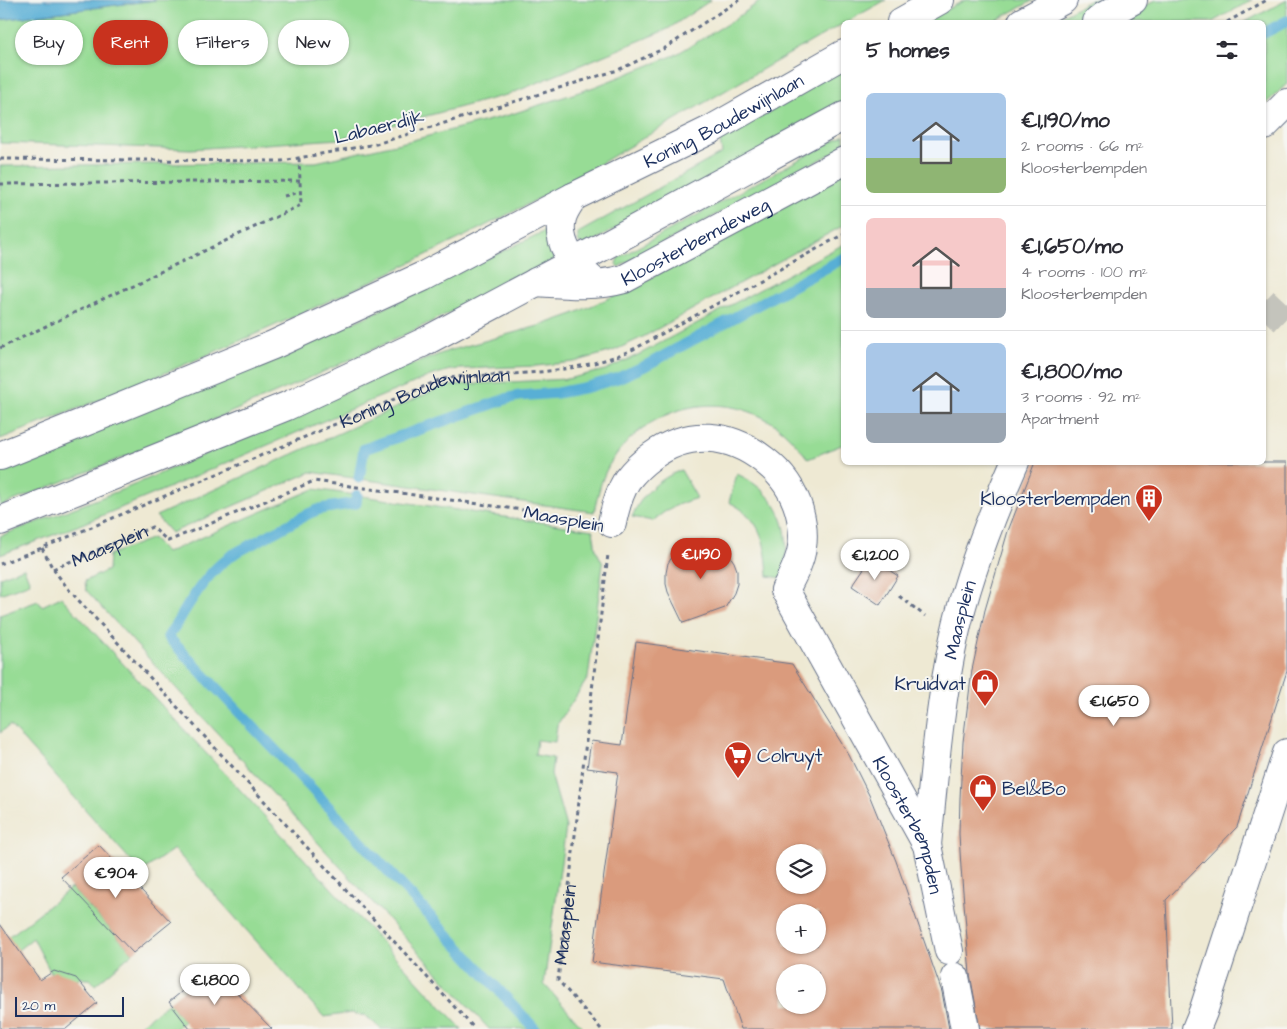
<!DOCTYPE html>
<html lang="en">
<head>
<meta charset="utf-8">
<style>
  body { margin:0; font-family:"Architects Daughter",sans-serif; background:#f7f7f7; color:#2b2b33; height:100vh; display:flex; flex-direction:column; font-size:19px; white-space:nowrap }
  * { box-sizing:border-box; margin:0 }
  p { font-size:16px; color:#7c7c81 }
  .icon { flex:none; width:28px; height:28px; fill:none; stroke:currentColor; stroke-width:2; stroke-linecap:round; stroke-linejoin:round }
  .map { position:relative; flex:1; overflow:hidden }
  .drawer { position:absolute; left:841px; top:20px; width:425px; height:445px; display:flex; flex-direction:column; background:#fff; border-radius:8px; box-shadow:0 1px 4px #0004 }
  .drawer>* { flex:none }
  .guide { position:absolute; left:15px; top:20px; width:475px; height:45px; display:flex; gap:10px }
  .fabs { position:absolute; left:776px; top:844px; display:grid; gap:10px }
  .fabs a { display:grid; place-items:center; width:50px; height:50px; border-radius:50%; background:#fff; box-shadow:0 1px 4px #0004; font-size:25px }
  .scale { position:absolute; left:15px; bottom:12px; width:109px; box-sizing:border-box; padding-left:5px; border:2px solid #1b2f5e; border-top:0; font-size:14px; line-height:18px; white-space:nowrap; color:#1b2f5e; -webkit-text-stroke:4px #f6f6f2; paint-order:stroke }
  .price { position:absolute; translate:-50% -42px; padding:0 11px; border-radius:18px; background:#fff; color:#222; font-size:16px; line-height:32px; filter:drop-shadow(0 1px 2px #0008) }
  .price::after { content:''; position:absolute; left:50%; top:30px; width:15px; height:11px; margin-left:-8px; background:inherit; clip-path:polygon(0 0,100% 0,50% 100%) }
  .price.on { background:#c8321e; color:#fff }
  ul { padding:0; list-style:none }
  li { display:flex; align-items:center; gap:15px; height:125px; padding:0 25px }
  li+li { border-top:1px solid #e1e1e2 }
  li span { display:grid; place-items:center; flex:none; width:140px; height:100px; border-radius:8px; color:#555 }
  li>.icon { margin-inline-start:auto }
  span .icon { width:60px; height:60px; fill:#fffc; stroke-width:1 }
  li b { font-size:21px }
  h2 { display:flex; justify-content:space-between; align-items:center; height:60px; padding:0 25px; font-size:21px }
  .chip { padding:0 18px; border-radius:22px; background:#fff; box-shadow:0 1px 4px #0004; font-size:18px; line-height:45px }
  .chip.on { background:#c8321e; color:#fff }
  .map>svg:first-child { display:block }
  .green { fill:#97dc95; stroke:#59867a }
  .water { fill:#59afd5; stroke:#3a6f9a }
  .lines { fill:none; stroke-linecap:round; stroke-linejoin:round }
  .stream { stroke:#59afd5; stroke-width:11 }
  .building { fill:#da9b7d; fill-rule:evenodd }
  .minor-tunnel { stroke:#c4c4bc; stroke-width:28; stroke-dasharray:28 14; stroke-linecap:butt }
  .minor-casing { stroke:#657087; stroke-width:30 }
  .major-casing { stroke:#657087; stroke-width:30 }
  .path { stroke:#657087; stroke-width:3; stroke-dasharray:4 4; stroke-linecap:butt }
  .minor { stroke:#fff; stroke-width:28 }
  .major { stroke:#fff; stroke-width:28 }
  .labels { text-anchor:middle; stroke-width:4; stroke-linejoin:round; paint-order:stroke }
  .street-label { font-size:19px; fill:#1b2f5e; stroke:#f6f6f2 }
  .poi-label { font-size:19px; fill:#1b2f5e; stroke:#f6f6f2; text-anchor:end }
</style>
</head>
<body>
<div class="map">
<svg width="1287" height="1029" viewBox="0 0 1287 1029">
  <rect width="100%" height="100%" fill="#f6f6f2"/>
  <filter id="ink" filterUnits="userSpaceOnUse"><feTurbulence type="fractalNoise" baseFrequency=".02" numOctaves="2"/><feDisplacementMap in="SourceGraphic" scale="10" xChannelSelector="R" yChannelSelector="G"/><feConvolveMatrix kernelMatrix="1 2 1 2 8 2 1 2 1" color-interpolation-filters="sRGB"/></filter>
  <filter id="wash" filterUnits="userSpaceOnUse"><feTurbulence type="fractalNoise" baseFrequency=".0096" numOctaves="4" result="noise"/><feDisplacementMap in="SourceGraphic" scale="20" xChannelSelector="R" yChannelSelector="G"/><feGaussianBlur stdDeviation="1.12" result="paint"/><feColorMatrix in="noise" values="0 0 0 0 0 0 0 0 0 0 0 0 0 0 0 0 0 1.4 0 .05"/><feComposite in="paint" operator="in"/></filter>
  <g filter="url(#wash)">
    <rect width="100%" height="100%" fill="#eee9d3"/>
    <g class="green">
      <polygon points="155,0 711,0 668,29 510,94 339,139 191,149 0,143 0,20"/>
      <path d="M762,0H886C807,43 730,88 652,133C614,155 576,180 536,200C362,290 183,369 0,439V166L316,162L409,141L509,115L594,87L675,55L732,21Z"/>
      <polygon points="965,0 1034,0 993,22 924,22"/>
      <polygon points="1091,0 1113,0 1072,22 1050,22"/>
      <polygon points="1156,0 1252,0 1212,22 1116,22"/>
      <polygon points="1287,0 1287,84 1264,105 1264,22 1245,22"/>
      <polygon points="844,66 844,104 584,246 578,242 578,233 722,153 719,135"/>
      <polygon points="844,135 844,147 618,267 616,264 618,258"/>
      <polygon points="844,172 844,225 643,337 613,351 574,362 536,366 461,369 450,370 430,376 370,401 154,494 77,526 0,555 0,536 129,487 315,406 379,377 448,351 542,325 573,314 616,295 656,275"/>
      <path d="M545,231L549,245L555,261C504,286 453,311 402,336C270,397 136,454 0,506V468L368,316Z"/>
      <path d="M844,244V444L808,459C796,443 782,427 764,418C710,390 647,410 613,459C602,474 598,494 594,512L311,472L171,533L156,516L437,389L454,385L567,379L605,370L640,354Z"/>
      <path d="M681,470L697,498C680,503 666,509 653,521L632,517C641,494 659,479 681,470Z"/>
      <path d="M737,474C770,489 790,517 786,555C785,563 783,570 782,578L768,576C766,542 761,518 729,502Z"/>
      <polygon points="314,489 593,530 596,550 603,564 588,678 557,725 555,742 537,740 535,755 553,758 551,774 566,827 544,984 584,1029 489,1029 86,590 85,581 108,570 109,555 153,538 166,553"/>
      <polygon points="24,568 30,583 0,594 0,577"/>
      <polygon points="61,597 462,1029 381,1029 366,1016 351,1013 324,1017 174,849 141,872 10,725 0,733 0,615 38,601 42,606"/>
      <polygon points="71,888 133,953 95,985 90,979 84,979 81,977 78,980 53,977 33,938 18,950 4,938 14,933"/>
      <polygon points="169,1002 184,1021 176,1029 135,1029"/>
    </g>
    <polygon class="water" points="0,0 155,0 0,20"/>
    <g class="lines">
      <g class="stream">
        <polyline points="1264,33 1287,21"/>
        <polyline points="359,478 364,449 509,398 519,396 557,393 588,387 618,378 645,366 844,258"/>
        <path d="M357,495L356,503L320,509L308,514L232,555C203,575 187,608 168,637L311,788L535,1029"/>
      </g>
    </g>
    <g id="blocks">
      <g class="building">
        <polygon points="1035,462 1287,462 1287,671 1237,827 1166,900 1172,1029 980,1029 970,974 961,868 959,834 960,798 963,742 972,670 985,610 1008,531"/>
        <polygon points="698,541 714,543 728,553 734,562 737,570 737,584 734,593 725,608 683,623 668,592 666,584 666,573 668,563 676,552 687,544"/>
        <polygon points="871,558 898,576 880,605 852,586"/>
        <path d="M636,642L792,664L849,755L870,797L896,861L942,992L949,1029H741L724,979L592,962L618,772L587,768L591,741L622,745ZM785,852H818V885H785ZM785,912H818V945H785ZM785,972H818V1005H785Z"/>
        <polygon points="99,845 171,922 133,953 61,877"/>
        <polygon points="0,924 40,980 54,971 76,978 97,1003 66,1029 0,1029"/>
        <polygon points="212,967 234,990 272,1029 190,1029 169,1002"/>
      </g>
    </g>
  </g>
  <g filter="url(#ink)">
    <use href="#blocks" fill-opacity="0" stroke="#657087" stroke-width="1"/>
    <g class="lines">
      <polyline class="minor-tunnel" points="1264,301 1287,323"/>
      <g class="minor-casing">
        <g id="minor">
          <polyline points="1097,22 1104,16 1133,0"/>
          <polyline points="1264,126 1287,103"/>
          <path d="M573,197C569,204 564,210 562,218C556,242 573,265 591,279"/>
          <path id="s4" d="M536,282C565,284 596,287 624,279L844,161"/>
          <path id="s5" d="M612,523C615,508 619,493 627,480C634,471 642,463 652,456C688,429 730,433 764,460C781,473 793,489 799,510C802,521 804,535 802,547C800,563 792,576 785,590L927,845L949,951"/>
          <path id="s6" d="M927,845C934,776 939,706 954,638C967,578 990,519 1015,462"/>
          <polyline points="955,977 965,1029"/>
          <polyline points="1196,1029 1203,1012 1287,753"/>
        </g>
      </g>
      <g class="major-casing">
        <g id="major">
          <polyline points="901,22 940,0"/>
          <polyline points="1022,22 1063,0"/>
          <path id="s7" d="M0,456L97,417L273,345L423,276L573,197L712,129L844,54"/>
          <polyline points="0,521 287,406 422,343 574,262 844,116"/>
        </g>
      </g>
      <g class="path">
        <polyline points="1227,22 1267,0"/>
        <polyline points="0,159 282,161 376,144 618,70 665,48 739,0"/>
        <polyline points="0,184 300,181"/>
        <polyline points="284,196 300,192"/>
        <polyline points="0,348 301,205 299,158"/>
        <polyline points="42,548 53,569 70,591 475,1029"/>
        <path id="s1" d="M0,564L42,548L442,379L456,377C518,373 578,375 636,348L844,234"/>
        <path id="s2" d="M53,569L152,527L168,541L314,481L580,518"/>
        <polyline points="899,596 925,616"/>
        <path id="s3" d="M601,1029L558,980L608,554"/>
      </g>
      <use href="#minor" class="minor"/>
      <use href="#major" class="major"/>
    </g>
  </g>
  <defs>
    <g id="building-pin" transform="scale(1.4375)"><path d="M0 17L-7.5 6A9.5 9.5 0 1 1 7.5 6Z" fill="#c8321e" stroke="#f6f6f2"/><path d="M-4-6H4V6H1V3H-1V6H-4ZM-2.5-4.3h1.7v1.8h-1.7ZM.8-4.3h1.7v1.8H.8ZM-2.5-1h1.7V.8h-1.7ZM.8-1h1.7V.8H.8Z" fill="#fff"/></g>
    <g id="shop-pin" transform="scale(1.4375)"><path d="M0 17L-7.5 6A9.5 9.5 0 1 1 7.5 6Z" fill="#c8321e" stroke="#f6f6f2"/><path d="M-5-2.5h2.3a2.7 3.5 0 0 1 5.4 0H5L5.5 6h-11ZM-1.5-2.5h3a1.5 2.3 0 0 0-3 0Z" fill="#fff"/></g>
    <g id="supermarket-pin" transform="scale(1.4375)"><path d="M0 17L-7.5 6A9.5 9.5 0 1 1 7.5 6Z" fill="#c8321e" stroke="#f6f6f2"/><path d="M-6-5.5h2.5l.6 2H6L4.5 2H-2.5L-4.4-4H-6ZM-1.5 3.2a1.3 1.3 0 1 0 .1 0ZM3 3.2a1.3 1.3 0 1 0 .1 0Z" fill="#fff"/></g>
  </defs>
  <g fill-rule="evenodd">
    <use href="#building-pin" x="1149" y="498"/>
    <use href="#shop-pin" x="985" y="683"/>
    <use href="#supermarket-pin" x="738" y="755"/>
    <use href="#shop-pin" x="983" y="788"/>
  </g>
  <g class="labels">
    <g class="street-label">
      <text dy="7" stroke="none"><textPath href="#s7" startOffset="798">Koning Boudewijnlaan</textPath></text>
      <text transform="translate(379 126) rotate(-14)" y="7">Labaerdijk</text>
      <text dy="7" stroke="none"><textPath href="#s4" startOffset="169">Kloosterbemdeweg</textPath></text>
      <text dy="7" stroke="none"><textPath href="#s1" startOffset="458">Koning Boudewijnlaan</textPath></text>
      <text transform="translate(564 518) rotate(10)" y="7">Maasplein</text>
      <text dy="7" stroke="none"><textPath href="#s2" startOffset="61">Maasplein</textPath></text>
      <text dy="7" stroke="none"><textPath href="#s6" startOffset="228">Maasplein</textPath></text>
      <text dy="7" stroke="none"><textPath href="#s5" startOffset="614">Kloosterbempden</textPath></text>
      <text dy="7" stroke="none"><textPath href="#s3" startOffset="121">Maasplein</textPath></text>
    </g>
    <g class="poi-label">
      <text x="1130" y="505">Kloosterbempden</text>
      <text x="966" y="690">Kruidvat</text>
      <text x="757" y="762" text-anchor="start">Colruyt</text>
      <text x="1002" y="795" text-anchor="start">Bel&amp;Bo</text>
    </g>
  </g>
</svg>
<div class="fabs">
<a><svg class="icon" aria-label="layers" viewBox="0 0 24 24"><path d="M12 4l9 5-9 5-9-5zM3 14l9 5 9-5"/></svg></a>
<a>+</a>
<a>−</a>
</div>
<div class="scale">20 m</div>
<b class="price on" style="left:701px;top:580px">€1,190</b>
<b class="price" style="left:875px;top:581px">€1,200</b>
<b class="price" style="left:1114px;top:727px">€1,650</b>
<b class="price" style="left:116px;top:899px">€904</b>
<b class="price" style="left:215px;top:1006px">€1,800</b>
<div class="guide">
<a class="chip">Buy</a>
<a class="chip on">Rent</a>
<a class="chip">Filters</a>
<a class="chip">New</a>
</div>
<section class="drawer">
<h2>5 homes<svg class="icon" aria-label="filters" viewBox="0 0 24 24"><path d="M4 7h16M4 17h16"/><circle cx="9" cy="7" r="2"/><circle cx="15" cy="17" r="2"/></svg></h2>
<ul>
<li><span style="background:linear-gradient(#a9c7e8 65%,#8fb573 0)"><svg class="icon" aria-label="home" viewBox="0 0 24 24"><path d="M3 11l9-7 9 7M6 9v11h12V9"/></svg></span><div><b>€1,190/mo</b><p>2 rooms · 66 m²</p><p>Kloosterbempden</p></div></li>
<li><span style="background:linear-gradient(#f6c9c9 70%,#9aa5b1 0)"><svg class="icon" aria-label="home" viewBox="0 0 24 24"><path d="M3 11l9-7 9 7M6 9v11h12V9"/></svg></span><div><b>€1,650/mo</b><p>4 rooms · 100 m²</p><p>Kloosterbempden</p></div></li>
<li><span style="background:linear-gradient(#a9c7e8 70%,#9aa5b1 0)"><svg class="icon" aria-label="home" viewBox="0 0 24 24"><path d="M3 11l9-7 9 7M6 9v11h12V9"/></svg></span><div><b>€1,800/mo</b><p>3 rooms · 92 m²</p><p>Apartment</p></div></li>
</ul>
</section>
</div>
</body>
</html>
